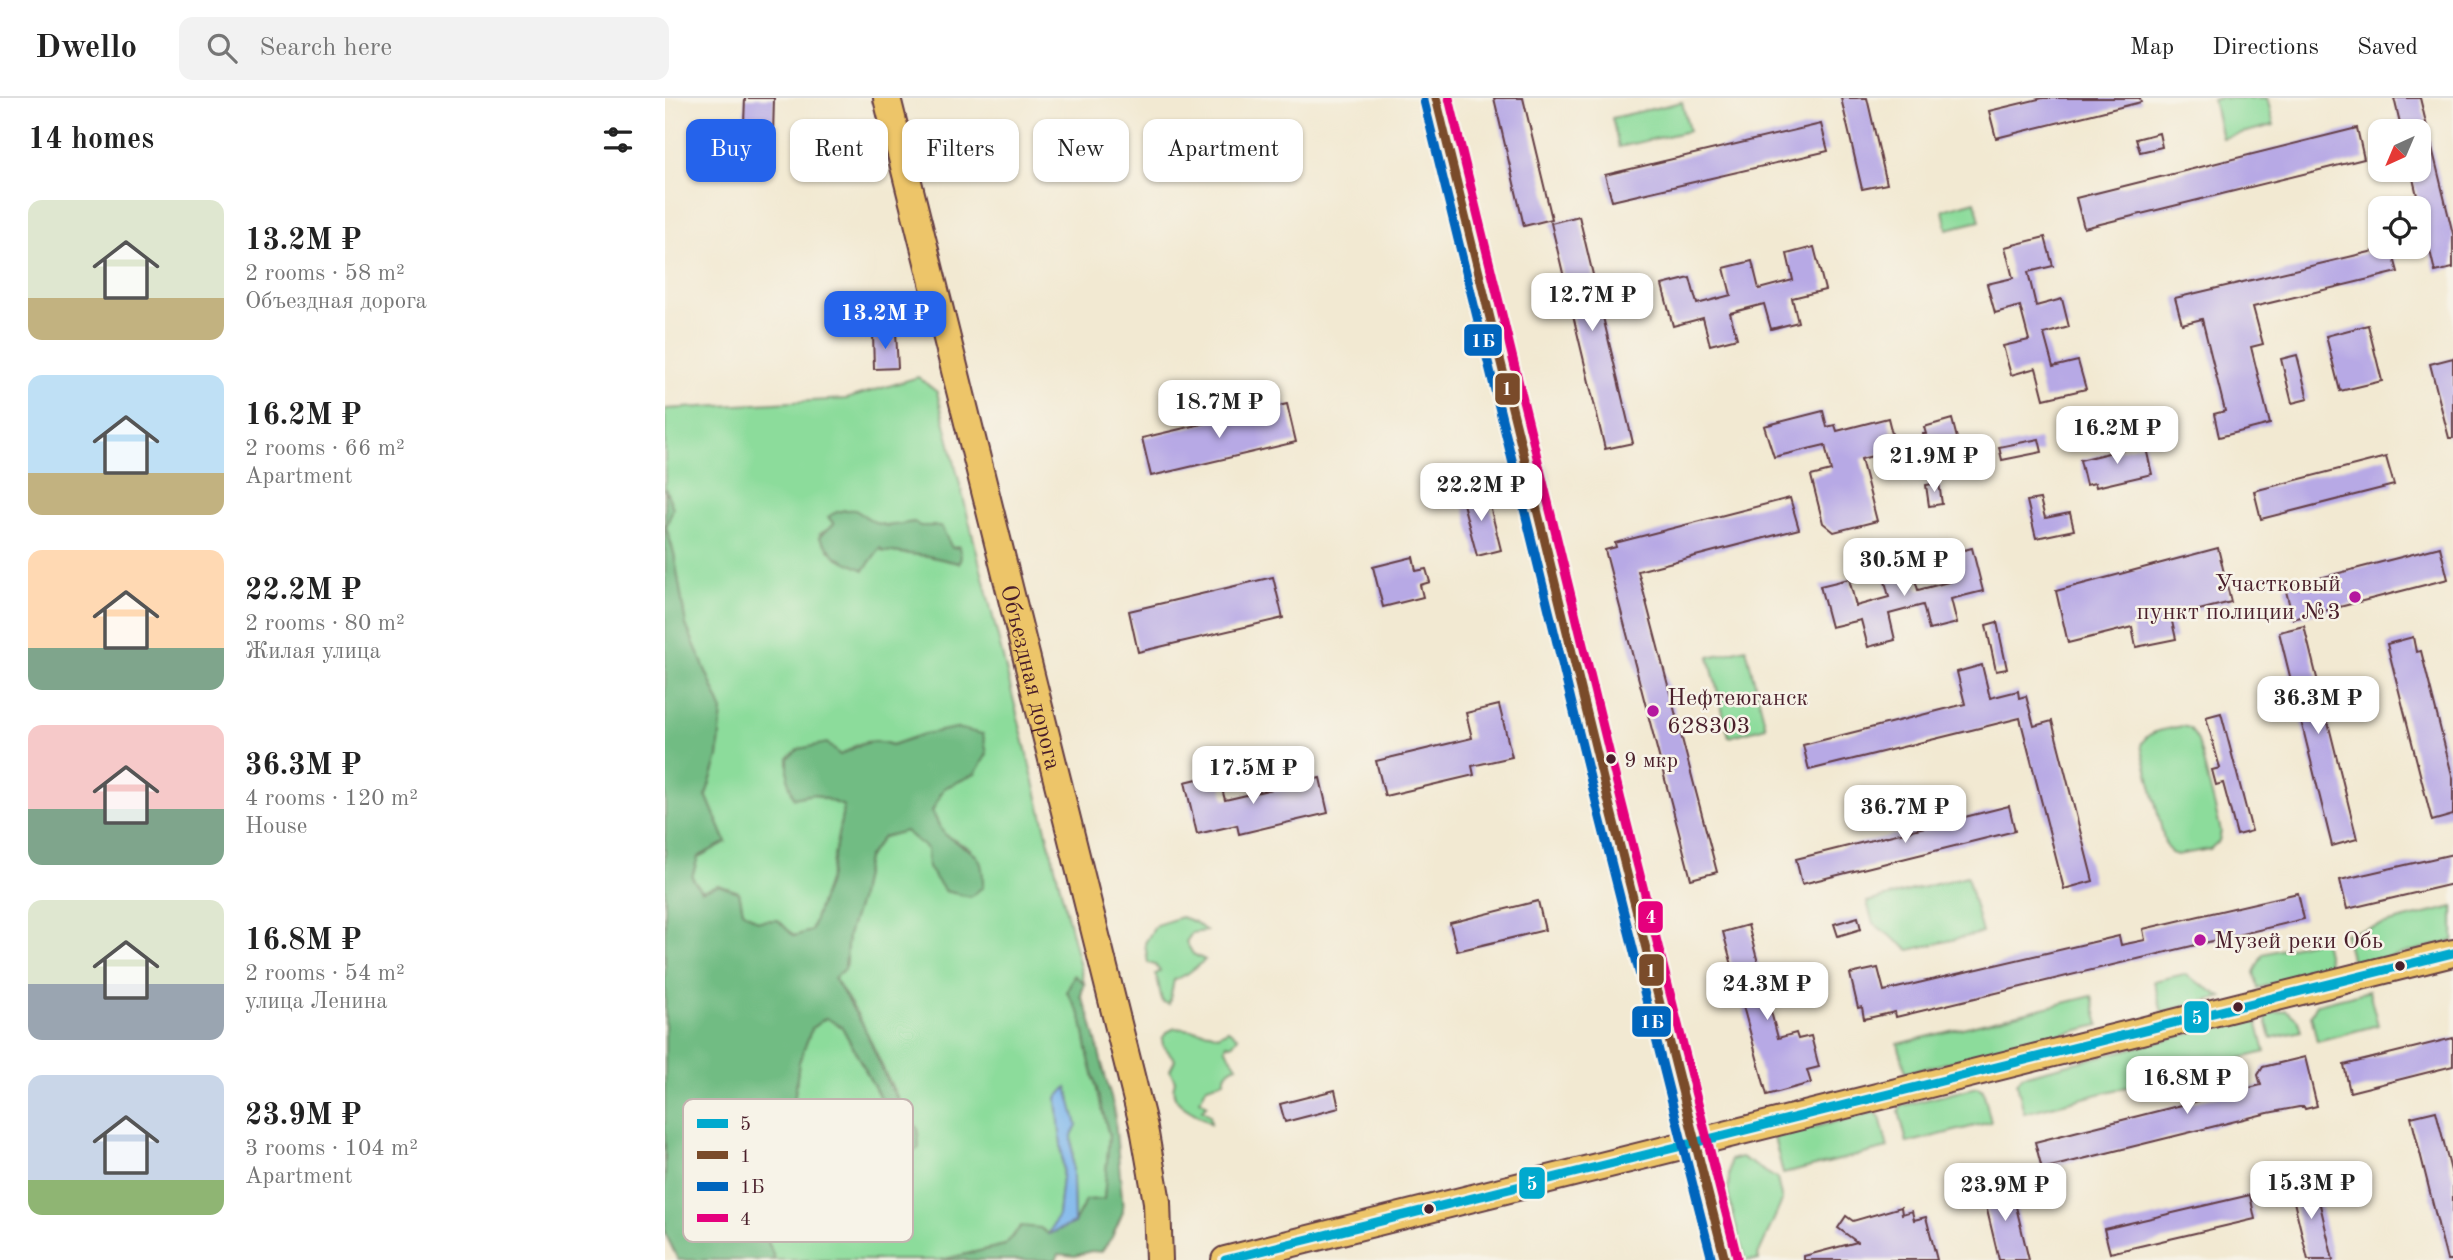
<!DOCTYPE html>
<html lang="en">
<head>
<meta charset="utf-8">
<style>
  body { margin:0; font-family:"Old Standard TT",serif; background:#f2f2f2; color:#222; height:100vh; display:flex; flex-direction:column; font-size:26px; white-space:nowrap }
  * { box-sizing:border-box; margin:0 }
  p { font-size:23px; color:#767676 }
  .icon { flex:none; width:38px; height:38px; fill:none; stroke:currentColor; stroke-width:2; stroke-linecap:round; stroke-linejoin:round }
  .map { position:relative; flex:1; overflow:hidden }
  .side { display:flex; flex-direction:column; background:#fff; width:665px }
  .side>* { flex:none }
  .guide { position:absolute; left:21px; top:21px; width:665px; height:63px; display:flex; gap:14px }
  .needle { width:46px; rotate:224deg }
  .tools { position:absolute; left:1703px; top:21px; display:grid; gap:14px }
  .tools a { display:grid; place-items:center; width:63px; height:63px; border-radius:14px; background:#fff; box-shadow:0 2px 5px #0004; font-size:35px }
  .price { position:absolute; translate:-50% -60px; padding:0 16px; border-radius:14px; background:#fff; color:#222; font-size:23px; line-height:46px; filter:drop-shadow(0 2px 4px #0008) }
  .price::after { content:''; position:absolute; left:50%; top:42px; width:21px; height:16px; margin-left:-10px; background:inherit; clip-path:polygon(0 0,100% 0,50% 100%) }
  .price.on { background:#2563eb; color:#fff }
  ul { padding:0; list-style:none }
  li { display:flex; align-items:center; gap:21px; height:175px; padding:0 28px }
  li span { display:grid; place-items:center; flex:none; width:196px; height:140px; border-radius:14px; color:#555 }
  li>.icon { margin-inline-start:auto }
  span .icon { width:84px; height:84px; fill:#fffc; stroke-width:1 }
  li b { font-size:30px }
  h2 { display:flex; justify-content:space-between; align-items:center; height:84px; padding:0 28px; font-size:30px }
  .tag { padding:0 24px; border-radius:14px; background:#fff; box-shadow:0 2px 5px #0004; font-size:24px; line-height:63px }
  .tag.on { background:#2563eb; color:#fff }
  header { display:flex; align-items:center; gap:42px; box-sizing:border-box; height:98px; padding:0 35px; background:#fff; border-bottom:2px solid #e0e0e0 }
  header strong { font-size:33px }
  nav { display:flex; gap:38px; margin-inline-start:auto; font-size:24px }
  .search { width:490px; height:63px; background:#f2f2f2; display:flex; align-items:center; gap:18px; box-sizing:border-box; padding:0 24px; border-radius:14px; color:#767676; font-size:26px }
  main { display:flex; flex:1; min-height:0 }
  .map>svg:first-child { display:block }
  .green { fill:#8cdc9b; stroke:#6b7e63; stroke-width:2; fill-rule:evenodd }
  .forest { fill:#71bc83; stroke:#5e6e57; stroke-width:2 }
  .water { fill:#7bb6ec; stroke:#626a8c; stroke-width:2 }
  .building { fill:#b7a9e5 }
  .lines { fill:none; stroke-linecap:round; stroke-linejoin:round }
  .major-casing { stroke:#633d44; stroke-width:30 }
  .major { stroke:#edc569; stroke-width:26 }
  .bus-1-casing { stroke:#f7f3e8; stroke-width:14 }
  .bus-2-casing { stroke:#f7f3e8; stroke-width:14 }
  .bus-3-casing { stroke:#f7f3e8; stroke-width:14 }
  .bus-4-casing { stroke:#f7f3e8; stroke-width:14 }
  .bus-1 { stroke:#00a9ce; stroke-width:9 }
  .bus-2 { stroke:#7a4b2a; stroke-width:9 }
  .bus-3 { stroke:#0065bd; stroke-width:9 }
  .bus-4 { stroke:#e5007d; stroke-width:9 }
  .poi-dot { fill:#b5179e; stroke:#f7f3e8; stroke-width:2.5 }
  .bus-dot { fill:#4a1f2b; stroke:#f7f3e8; stroke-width:2.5 }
  .labels { text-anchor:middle; stroke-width:5; stroke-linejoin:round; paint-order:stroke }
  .bus-label { font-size:22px; fill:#4a1f2b; stroke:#f7f3e8; text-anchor:start }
  .poi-label { font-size:24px; fill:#4a1f2b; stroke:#f7f3e8; text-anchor:start }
  .street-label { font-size:24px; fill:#4a1f2b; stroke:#f7f3e8 }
  .key { fill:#f7f3e8; stroke:#c3b3af; stroke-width:2 }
  .key-label { font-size:19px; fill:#4a1f2b }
  .line-badge { stroke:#f7f3e8; stroke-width:2.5 }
  .badge-label { font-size:19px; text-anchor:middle; font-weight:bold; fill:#fff }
</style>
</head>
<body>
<header>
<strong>Dwello</strong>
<div class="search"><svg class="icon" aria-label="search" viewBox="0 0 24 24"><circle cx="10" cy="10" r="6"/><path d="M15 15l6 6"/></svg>Search here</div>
<nav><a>Map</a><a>Directions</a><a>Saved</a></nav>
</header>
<main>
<section class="side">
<h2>14 homes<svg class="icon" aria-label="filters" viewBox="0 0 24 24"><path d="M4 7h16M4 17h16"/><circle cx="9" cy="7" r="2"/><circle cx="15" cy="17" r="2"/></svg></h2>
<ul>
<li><span style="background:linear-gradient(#dfe7d0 70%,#c2b280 0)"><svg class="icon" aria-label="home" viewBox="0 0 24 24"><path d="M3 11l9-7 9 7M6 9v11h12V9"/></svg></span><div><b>13.2M ₽</b><p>2 rooms · 58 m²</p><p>Объездная дорога</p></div></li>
<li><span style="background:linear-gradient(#bfe0f5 70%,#c2b280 0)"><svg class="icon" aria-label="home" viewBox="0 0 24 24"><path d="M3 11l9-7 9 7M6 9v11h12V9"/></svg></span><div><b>16.2M ₽</b><p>2 rooms · 66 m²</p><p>Apartment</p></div></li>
<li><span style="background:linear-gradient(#ffd9b3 70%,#7fa58c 0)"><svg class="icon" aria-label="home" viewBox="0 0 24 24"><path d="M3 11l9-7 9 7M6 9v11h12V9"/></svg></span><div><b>22.2M ₽</b><p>2 rooms · 80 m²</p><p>Жилая улица</p></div></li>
<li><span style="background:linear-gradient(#f6c9c9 60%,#7fa58c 0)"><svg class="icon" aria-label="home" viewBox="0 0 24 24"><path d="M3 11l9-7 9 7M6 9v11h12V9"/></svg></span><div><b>36.3M ₽</b><p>4 rooms · 120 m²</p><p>House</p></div></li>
<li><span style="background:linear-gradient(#dfe7d0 60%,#9aa5b1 0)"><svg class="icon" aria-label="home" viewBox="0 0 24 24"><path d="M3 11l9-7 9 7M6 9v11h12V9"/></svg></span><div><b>16.8M ₽</b><p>2 rooms · 54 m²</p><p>улица Ленина</p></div></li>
<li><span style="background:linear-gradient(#c9d6e8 75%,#8fb573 0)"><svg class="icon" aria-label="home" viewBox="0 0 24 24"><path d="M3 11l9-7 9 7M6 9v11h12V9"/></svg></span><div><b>23.9M ₽</b><p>3 rooms · 104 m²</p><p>Apartment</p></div></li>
</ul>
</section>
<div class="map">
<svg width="1788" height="1162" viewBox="0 0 1788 1162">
  <rect width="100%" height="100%" fill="#f7f3e8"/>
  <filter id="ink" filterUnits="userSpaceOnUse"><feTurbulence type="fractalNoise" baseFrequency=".0143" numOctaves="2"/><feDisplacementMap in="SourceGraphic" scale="14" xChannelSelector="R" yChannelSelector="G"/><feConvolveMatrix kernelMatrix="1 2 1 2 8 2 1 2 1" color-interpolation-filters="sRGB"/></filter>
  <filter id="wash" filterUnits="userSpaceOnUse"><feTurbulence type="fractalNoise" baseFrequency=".00686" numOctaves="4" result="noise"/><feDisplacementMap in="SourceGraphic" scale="28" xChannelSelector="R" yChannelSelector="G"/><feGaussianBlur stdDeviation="1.57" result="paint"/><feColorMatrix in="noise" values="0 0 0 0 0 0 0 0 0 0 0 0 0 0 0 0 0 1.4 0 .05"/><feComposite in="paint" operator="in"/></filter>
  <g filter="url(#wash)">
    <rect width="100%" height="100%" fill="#f2e9d2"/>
    <g class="green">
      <polygon points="1556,0 1602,0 1609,27 1557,40 1548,2"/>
      <polygon points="1017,4 1024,33 954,49 947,20"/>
      <polygon points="1310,103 1315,123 1282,131 1278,112"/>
      <path d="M253,279L272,294L419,885L409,878L402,894L416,918L424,961L444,1038L439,1102H421L409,1125L407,1037L392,1000L398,1070L393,1117L384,1136L375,1130L340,1147L276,1162H110L100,1136L77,1124L105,1093L106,1077L145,1065L141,1032L129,1004L134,964L147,930L161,919L177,929L218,1005L225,1044L253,1031C229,1000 217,966 200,931C192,913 179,896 169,880L180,871L183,837L194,803L202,760L218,739L240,733L263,752V770L306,751L279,737L267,713L279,690L310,676L259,636L227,647C187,631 167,668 148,696L179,708L165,777L146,833L129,838L113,822L93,823L78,813L74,794L53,787L37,793L27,779L33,759L61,744L41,697L53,659L57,611L21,527L9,455L1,429L8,410L0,390V311L181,301ZM190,412L211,425L223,428L249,424L254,428H275L287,451L293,448V465L263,458L218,453L215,450L199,472L155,436L167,429L169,426L164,420C171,412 180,412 190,412Z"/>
      <polygon points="1081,550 1101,629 1064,639 1044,559"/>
      <path d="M1517,628L1525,630L1533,643L1556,733L1554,743L1545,751L1512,757L1506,755L1500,745L1476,647C1483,631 1501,632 1517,628Z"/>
      <polygon points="1302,778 1317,835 1244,852 1208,825 1202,804"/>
      <polygon points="1788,809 1788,843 1688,868 1680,836"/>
      <path d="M516,819L530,824L541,833L527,835L521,844L528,856L540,862L522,876L509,882L504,906L498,904C493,895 496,885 490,877L495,873L490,867L483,865L480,845L491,827Z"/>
      <polygon points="1658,841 1666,871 1593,890 1589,874 1598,856"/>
      <polygon points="1519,876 1557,899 1497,914 1489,883"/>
      <polygon points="1704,893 1713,927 1652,943 1646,917 1652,906"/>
      <polygon points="1427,898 1434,927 1241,975 1233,946"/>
      <polygon points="1621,912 1633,922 1636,933 1606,940 1600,917"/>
      <polygon points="1591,919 1600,954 1359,1015 1352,985 1357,978"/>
      <path d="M510,930L545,934L553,937L563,932L573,939L567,947L562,946L560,950L572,968C564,970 560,975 559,983L542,988L535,1002L542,1007L537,1012L545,1017L546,1026C532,1013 501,1009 510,983L505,972L510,962L498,947L497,941L502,934Z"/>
      <polygon points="1312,989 1318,992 1326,1024 1242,1045 1234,1013 1236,1008"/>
      <polygon points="1210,1014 1215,1019 1223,1050 1118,1076 1109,1039"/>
      <polygon points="1076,1059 1112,1081 1117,1103 1093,1157 1094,1162 1080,1162 1063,1096 1065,1062"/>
    </g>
    <g class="forest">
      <path d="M0,390L8,410L1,429L9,455L21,527L57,611L53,659L41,697L61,744L33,759L27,779L36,793L53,787L74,794L78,813L93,823L113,822L129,838L146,833L165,777L179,708L148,696L129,700L123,683V660L134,651L162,645L175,657C195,647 205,639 227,647L259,636L291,630L318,636L322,656L310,676L279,690L267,713C271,721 275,733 282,738C308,758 319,750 318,789L305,799L280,793L263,770L262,751L240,733L218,739L202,760L194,803L183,837L180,871L169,880L199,929L223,985L239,1012L253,1031L254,1050L244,1056L224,1044L218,1005L177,929L161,920L147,930L134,964L129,1004L141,1032L146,1065L106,1077L94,1060L77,1124L100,1136L110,1162H13L0,1135Z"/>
      <path d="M190,412L211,425L223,428L249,424L255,428H276L287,450L294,449L296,459L294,465L263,458L218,453L215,450L199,472L171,459L154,439L169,426L163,419C171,413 180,411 190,412Z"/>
      <polygon points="409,877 419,885 416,898 424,916 449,1011 457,1099 458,1114 447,1139 436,1154 426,1153 410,1158 394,1156 391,1162 276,1162 340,1147 356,1128 375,1130 384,1136 409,1125 421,1102 439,1101 444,1037 424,961 416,918 402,894"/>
    </g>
    <polygon class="water" points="402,989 412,1027 407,1037 409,1125 384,1136 393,1117 398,1070 392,1000"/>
    <g id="blocks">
      <g class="building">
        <polygon points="80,0 109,0 108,37 97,36 93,68 66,65 68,50 78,51"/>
        <polygon points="829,0 858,0 887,121 859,128"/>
        <polygon points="1176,0 1202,0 1222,86 1197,91"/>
        <polygon points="1378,0 1475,0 1476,4 1331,40 1324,13"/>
        <polygon points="1729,0 1755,0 1788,136 1788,170 1770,174 1746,72 1754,72 1754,33 1737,33"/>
        <polygon points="1156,26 1163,53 947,103 940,77"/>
        <polygon points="1692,30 1699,61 1419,130 1411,100"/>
        <polygon points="1494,35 1497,49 1475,54 1471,41"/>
        <polygon points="914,118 968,345 940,351 886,125"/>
        <polygon points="1380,139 1388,168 1363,174 1371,208 1397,201 1404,229 1379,236 1388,269 1413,263 1421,291 1379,301 1371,270 1346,277 1338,248 1364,242 1355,208 1330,215 1322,186 1348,180 1340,149"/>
        <polygon points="1149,149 1160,192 1127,200 1133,224 1106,231 1099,206 1065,215 1072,240 1045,247 1038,220 1008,228 997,187 1025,180 1032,206 1066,197 1059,170 1087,163 1094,191 1128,182 1122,156"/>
        <polygon points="1726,149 1733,174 1588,209 1598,246 1586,249 1605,326 1554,339 1549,316 1560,313 1537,221 1517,226 1510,200"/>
        <polygon points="1703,227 1717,283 1675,293 1661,238"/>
        <polygon points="231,234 233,270 209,271 208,235"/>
        <polygon points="1632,257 1643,301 1627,305 1616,261"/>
        <polygon points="1788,260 1788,340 1784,340 1765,266"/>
        <polygon points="622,306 631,344 486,378 477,340"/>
        <polygon points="1158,313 1162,329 1170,327 1172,333 1223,320 1231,352 1196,361 1212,423 1169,434 1158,425 1146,378 1166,373 1160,347 1109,359 1099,328"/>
        <polygon points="1287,321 1294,348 1266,355 1265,350 1261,351 1258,336 1261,336 1259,329"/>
        <polygon points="1374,341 1377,354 1337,362 1334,349"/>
        <polygon points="1480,346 1487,376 1431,389 1430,385 1421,387 1415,362"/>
        <polygon points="1721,359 1729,387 1596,421 1589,393"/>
        <polygon points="1274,385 1277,406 1264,408 1261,387"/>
        <polygon points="821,392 836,452 812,458 796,398"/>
        <polygon points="1125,400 1134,431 973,473 1052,774 1026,781 940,452 951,449 950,445"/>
        <polygon points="1375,401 1380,420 1405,415 1409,432 1371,440 1362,403"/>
        <polygon points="1775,449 1783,481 1628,521 1620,489"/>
        <polygon points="1307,450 1318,493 1286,501 1292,525 1264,532 1258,507 1224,516 1230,542 1203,549 1196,522 1166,529 1155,488 1184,481 1191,508 1224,499 1217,471 1245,464 1253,492 1287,483 1280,457"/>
        <polygon points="1553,450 1566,504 1506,519 1511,541 1471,549 1467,529 1403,545 1391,493"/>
        <polygon points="748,459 751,473 761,471 765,484 755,487 758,499 718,509 708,469"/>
        <polygon points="608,479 618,520 473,554 464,513"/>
        <polygon points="1332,524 1342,571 1331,573 1321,527"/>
        <polygon points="1639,528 1692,741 1667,748 1614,534"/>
        <polygon points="1748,539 1751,554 1756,553 1788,681 1788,717 1767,723 1722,546"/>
        <polygon points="1317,567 1325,600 1353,593 1354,600 1361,598 1369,628 1387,623 1428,783 1399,791 1355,620 1144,672 1138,647 1300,606 1292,574"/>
        <polygon points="834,607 847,659 807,668 809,677 720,698 711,663 807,640 801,615"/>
        <polygon points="1556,615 1587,733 1572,737 1558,685 1551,687 1547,672 1555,670 1541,619"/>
        <polygon points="553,676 560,702 655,680 663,715 574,736 572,727 532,736 520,684"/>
        <polygon points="1344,708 1350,733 1137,786 1131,761"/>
        <polygon points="1788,756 1788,786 1682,811 1675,782"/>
        <polygon points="1633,795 1639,821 1231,919 1230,914 1199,921 1197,909 1193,910 1185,876 1213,870 1219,893 1454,838 1456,847 1480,842 1478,831"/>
        <polygon points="873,803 880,832 792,853 785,825"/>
        <polygon points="1193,819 1196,831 1173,838 1169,826"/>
        <polygon points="1083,827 1113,940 1131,935 1133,941 1146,938 1154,969 1142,972 1146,985 1102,997 1058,834"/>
        <polygon points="1788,940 1788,968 1685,994 1679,967"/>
        <polygon points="1640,959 1652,1008 1640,1011 1639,1009 1634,1009 1603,1015 1377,1071 1370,1044 1596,987 1593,977 1598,969"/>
        <polygon points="670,992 674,1010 620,1024 615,1006"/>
        <polygon points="1771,1013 1788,1081 1788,1162 1782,1162 1746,1019"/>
        <polygon points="1649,1081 1668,1162 1643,1162 1625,1087"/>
        <polygon points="1345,1084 1364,1162 1334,1162 1317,1091"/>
        <polygon points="1585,1097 1590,1121 1445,1155 1439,1131"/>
        <polygon points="1236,1109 1237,1116 1247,1113 1249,1122 1261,1119 1272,1162 1139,1162 1139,1158 1192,1144 1173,1130 1181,1118 1188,1123"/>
      </g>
    </g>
  </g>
  <g filter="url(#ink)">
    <use href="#blocks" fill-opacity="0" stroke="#633d44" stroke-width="2"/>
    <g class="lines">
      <g class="major-casing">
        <g id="major">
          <path id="s1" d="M222,0L479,1030L492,1104L494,1162"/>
          <polyline points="771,0 944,705 1060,1162"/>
          <polyline points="560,1162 1788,855"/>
        </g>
      </g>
      <use href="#major" class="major"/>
      <g class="bus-1-casing">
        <polyline id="bus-1" points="560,1162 1788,855"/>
      </g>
      <g class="bus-2-casing">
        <polyline id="bus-2" points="771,0 944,705 1060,1162"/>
      </g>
      <g class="bus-3-casing">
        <polyline id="bus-3" points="759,3 932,708 1047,1162"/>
      </g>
      <g class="bus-4-casing">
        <polyline id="bus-4" points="784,0 956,702 1072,1159"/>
      </g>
      <use href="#bus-1" class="bus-1"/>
      <use href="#bus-2" class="bus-2"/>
      <use href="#bus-3" class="bus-3"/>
      <use href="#bus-4" class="bus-4"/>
    </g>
  </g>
  <g class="poi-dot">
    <circle cx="1690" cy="499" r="7"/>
    <circle cx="988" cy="613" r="7"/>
    <circle cx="1535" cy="842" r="7"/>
  </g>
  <g class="bus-dot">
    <circle cx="946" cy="661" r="6"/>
    <circle cx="1735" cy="868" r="6"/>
    <circle cx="1573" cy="909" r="6"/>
    <circle cx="764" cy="1111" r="6"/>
  </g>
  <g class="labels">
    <g class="bus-label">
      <text x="959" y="669">9 мкр</text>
    </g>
    <g class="poi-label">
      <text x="1676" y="493" text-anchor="end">Участковый<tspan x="1676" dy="28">пункт полиции №3</tspan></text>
      <text x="1002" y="607">Нефтеюганск<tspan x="1002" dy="28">628303</tspan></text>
      <text x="1549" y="850">Музей реки Обь</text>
    </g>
    <g class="street-label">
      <text dy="8" stroke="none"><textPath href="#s1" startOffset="597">Объездная дорога</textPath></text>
    </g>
  </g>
  <rect x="18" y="1001" width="230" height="143" rx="10" class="key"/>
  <rect x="32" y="1021" width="31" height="9" fill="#00a9ce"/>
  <rect x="32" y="1053" width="31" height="8" fill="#7a4b2a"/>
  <rect x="32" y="1084" width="31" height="9" fill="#0065bd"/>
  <rect x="32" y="1116" width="31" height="8" fill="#e5007d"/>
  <g class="key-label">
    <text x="75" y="1032">5</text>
    <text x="75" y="1064">1</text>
    <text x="75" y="1095">1Б</text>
    <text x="75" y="1127">4</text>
  </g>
  <g class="line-badge">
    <rect x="798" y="225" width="40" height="34" rx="7" fill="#0065bd"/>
    <rect x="829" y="274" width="27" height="34" rx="7" fill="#7a4b2a"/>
    <rect x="972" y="802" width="27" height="34" rx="7" fill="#e5007d"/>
    <rect x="973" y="855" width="27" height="34" rx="7" fill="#7a4b2a"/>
    <rect x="1518" y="902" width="27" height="34" rx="7" fill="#00a9ce"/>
    <rect x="966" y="907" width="41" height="33" rx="7" fill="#0065bd"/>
    <rect x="853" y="1068" width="28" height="34" rx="7" fill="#00a9ce"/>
  </g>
  <g class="badge-label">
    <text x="818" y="249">1Б</text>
    <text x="842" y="297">1</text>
    <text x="986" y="825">4</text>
    <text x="986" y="879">1</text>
    <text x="1532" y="926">5</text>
    <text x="987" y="930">1Б</text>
    <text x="867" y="1092">5</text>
  </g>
</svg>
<div class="tools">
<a><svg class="needle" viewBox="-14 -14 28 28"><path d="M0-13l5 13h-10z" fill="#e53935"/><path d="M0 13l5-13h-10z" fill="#767676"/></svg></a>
<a><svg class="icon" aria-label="locate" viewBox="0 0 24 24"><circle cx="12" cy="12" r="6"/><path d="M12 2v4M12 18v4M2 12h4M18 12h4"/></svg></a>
</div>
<b class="price" style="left:927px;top:235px">12.7M ₽</b>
<b class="price on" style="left:220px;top:253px">13.2M ₽</b>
<b class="price" style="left:554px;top:342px">18.7M ₽</b>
<b class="price" style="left:1452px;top:368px">16.2M ₽</b>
<b class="price" style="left:1269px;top:396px">21.9M ₽</b>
<b class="price" style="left:816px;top:425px">22.2M ₽</b>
<b class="price" style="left:1239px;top:500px">30.5M ₽</b>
<b class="price" style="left:1653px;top:638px">36.3M ₽</b>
<b class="price" style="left:588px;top:708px">17.5M ₽</b>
<b class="price" style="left:1240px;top:747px">36.7M ₽</b>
<b class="price" style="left:1102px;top:924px">24.3M ₽</b>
<b class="price" style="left:1522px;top:1018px">16.8M ₽</b>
<b class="price" style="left:1646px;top:1123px">15.3M ₽</b>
<b class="price" style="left:1340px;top:1125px">23.9M ₽</b>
<div class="guide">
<a class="tag on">Buy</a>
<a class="tag">Rent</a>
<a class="tag">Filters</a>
<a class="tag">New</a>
<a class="tag">Apartment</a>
</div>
</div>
</main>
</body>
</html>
